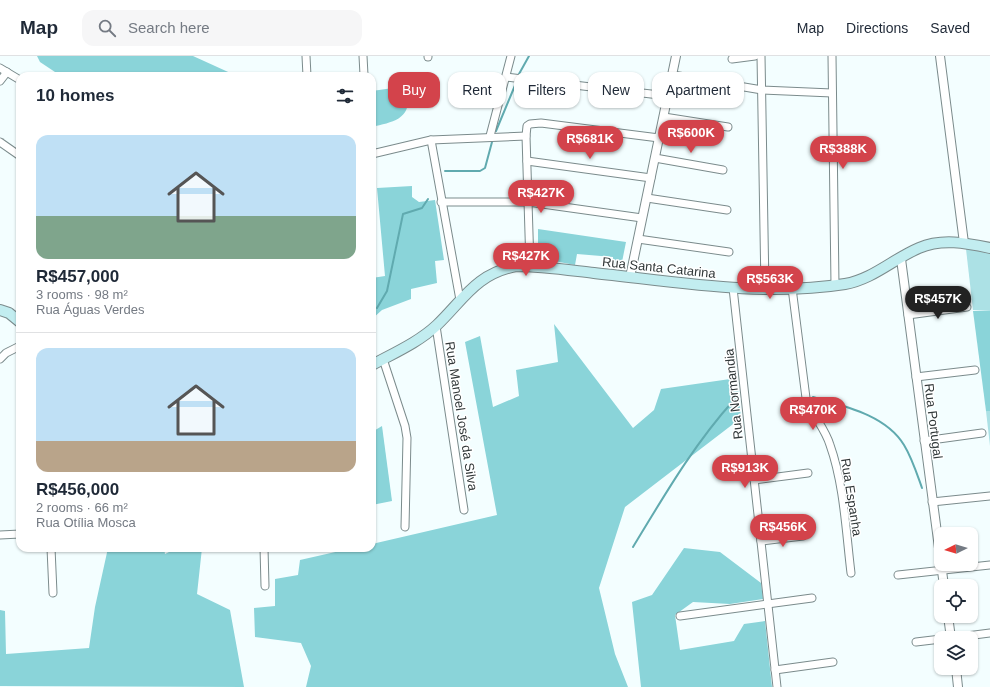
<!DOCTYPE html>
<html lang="en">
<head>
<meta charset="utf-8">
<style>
  body { margin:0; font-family:Arial,sans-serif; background:#f6f6f7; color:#1f2937; height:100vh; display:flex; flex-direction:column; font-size:15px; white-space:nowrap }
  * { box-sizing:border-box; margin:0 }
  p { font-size:13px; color:#747a83 }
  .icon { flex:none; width:22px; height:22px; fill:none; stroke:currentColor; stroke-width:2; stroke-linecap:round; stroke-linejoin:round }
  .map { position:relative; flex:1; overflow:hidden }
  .drawer { position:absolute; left:16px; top:16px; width:360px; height:480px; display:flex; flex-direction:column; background:#fff; border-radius:12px; box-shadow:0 1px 3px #0004 }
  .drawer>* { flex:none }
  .guide { position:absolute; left:388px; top:16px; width:380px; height:36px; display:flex; gap:8px }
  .needle { width:26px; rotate:265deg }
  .fabs { position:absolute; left:934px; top:471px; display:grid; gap:8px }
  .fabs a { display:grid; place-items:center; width:44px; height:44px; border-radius:8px; background:#fff; box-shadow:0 1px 3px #0004; font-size:20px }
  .price { position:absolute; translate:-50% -34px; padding:0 9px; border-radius:14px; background:#d3434b; color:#fff; font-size:13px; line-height:26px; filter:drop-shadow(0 1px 2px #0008) }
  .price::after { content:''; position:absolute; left:50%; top:24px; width:12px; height:9px; margin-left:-6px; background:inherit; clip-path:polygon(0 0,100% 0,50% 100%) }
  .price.on { background:#222; color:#fff }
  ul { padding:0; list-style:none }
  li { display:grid; align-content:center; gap:8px; height:212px; padding:0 20px }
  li+li { border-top:1px solid #e0e1e3 }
  li span { display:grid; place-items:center; height:124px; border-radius:12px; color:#555 }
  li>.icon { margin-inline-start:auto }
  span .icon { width:72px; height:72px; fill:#fffc; stroke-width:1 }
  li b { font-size:17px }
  h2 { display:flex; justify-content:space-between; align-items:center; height:48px; padding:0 20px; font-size:17px }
  .tag { padding:0 14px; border-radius:12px; background:#fff; box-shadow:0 1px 3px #0004; font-size:14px; line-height:36px }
  .tag.on { background:#d3434b; color:#fff }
  header { display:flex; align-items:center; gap:24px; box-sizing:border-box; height:56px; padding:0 20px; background:#fff; border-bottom:1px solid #e0e1e3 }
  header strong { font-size:19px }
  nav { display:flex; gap:22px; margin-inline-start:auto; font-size:14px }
  .search { width:280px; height:36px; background:#f6f6f7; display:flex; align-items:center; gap:10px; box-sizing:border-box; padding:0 14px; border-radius:12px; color:#747a83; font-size:15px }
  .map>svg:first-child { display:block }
  .green { fill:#ace1e5 }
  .forest { fill:#8ad4d9 }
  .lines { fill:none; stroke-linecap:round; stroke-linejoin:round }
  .stream { stroke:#60aaaf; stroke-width:2 }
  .minor-casing { stroke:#7b8b8c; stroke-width:9 }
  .tertiary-casing { stroke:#7b8b8c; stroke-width:10 }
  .secondary-casing { stroke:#7b8b8c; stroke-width:12 }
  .minor { stroke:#fff; stroke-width:7 }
  .tertiary { stroke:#fff; stroke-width:8 }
  .secondary { stroke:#c2edf0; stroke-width:10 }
  .labels { text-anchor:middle; stroke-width:3; stroke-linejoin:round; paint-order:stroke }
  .street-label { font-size:13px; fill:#313839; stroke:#fff }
</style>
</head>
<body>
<header>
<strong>Map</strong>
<div class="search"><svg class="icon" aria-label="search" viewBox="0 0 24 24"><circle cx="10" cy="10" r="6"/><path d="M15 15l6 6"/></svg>Search here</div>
<nav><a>Map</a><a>Directions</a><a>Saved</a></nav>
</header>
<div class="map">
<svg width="990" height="631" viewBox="0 0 990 631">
  <rect width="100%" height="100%" fill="#f3feff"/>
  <g class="green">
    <polygon points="966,193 990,197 990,255 973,254"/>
    <polygon points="986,355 990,355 990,390"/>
  </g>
  <g class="forest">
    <polygon points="37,0 193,0 237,20 61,20 40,6"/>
    <path d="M400,31L406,38H408C411,64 392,66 372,71V35Z"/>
    <polygon points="412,130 412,141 419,146 435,144 444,204 435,205 437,227 411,233 411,243 382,254 372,263 372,222 385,220 377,132"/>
    <polygon points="538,173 626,186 621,211 613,212 613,201 577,198 575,209 538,202"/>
    <polygon points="973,255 990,255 990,355 986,355"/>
    <polygon points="554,268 633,372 654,354 661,333 737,322 741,362 625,451 599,532 615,598 628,631 306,631 311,610 301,587 255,581 254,552 275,550 275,523 298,519 300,504 353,492 372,492 372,488 497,459 465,286 480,280 493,351 519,340 516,314 558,306"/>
    <polygon points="382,370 392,445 372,449 372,376"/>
    <polygon points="108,492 164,492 165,498 177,492 202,492 197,538 230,554 244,631 0,630 0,554 5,555 6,598 89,592 95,551"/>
    <polygon points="684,492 720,496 761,527 763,543 730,548 693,546 675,559 680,594 734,585 744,568 765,565 772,631 641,631 632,546 652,539"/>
  </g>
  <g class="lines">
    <g class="stream">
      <polyline points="519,18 529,0"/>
      <polyline points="496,75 516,27"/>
      <polyline points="445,115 480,115 485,112 492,86"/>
      <polyline points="377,252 387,235 403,158 422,152 428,143"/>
      <path d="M813,341C844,350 886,359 904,389C912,402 917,418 922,432"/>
      <path d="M633,491C664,440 694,388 734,344"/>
    </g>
    <g class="minor-casing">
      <g id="minor">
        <polyline points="306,0 307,20"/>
        <polyline points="363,0 364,19"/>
        <polyline points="428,0 428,1"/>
        <polyline points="761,0 765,233"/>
        <polyline points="832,0 835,229"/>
        <polyline points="732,3 755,0"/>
        <polyline points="0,12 20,24"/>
        <polyline points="673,19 762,34 832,37"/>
        <polyline points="506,21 668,40"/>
        <polyline points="0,25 7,16"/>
        <polyline points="664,61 728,71"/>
        <polyline points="490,80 511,0"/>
        <polyline points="431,84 460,244"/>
        <polyline points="0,86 20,100"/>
        <polyline points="372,98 431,84 526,80"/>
        <polyline points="655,102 723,114"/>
        <polyline points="527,105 651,122"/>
        <polyline points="647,142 727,154"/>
        <polyline points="441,146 528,146 642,162"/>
        <polyline points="638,183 729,196"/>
        <polyline points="530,210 526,80 527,70 530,68 541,67 659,82"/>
        <polyline points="733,232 777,631"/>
        <path d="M792,232L806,342C812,359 825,372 830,389C844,428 846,476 851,517"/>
        <polyline points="908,259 967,251"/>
        <polyline points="436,270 464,454"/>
        <polyline points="0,303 6,297 20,290"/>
        <polyline points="383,303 405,370 407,382 405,471"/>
        <polyline points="916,321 975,314"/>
        <polyline points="924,385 982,377"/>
        <polyline points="754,424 808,417"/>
        <polyline points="932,446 990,440"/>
        <polyline points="0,479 20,478"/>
        <polyline points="761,485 803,480"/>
        <polyline points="51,492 53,537"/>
        <polyline points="264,492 265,530"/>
        <polyline points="898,519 990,509"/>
        <polyline points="680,560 812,542"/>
        <polyline points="951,582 990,577"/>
        <polyline points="916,586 941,583"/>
        <polyline points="775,614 833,606"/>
      </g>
    </g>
    <g class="tertiary-casing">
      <g id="tertiary">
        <polyline points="940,0 964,187"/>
        <polyline points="901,203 944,530"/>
        <polyline points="630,221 676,0"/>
        <polyline points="948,560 951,582"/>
        <polyline points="956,612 958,631"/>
      </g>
    </g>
    <g class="secondary-casing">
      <g id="secondary">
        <polyline points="0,254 9,257 20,266"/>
        <path d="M372,309C394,297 419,286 437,269C464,243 476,218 516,210C542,210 568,214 594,217C678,226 762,241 845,228C873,223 893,203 919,192C942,182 966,187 990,192"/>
      </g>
    </g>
    <use href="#minor" class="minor"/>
    <use href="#tertiary" class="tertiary"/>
    <use href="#secondary" class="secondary"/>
  </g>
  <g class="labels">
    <g class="street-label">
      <text transform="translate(659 211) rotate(6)" y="5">Rua Santa Catarina</text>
      <text transform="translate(733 338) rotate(-96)" y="5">Rua Normandia</text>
      <text transform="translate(462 360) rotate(81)" y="5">Rua Manoel José da Silva</text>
      <text transform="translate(934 365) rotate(83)" y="5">Rua Portugal</text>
      <text transform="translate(852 441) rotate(81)" y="5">Rua Espanha</text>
    </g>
  </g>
</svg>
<div class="fabs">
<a><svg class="needle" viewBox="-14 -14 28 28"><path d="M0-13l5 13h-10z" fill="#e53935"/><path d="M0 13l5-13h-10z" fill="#747a83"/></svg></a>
<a><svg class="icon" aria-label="locate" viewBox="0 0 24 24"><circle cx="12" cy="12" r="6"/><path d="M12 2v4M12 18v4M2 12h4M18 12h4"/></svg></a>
<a><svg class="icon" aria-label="layers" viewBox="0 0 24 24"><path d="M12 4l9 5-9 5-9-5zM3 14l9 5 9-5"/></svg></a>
</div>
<b class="price" style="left:691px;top:98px">R$600K</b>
<b class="price" style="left:590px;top:104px">R$681K</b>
<b class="price" style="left:843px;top:114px">R$388K</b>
<b class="price" style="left:541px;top:158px">R$427K</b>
<b class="price" style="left:526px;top:221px">R$427K</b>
<b class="price" style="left:770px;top:244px">R$563K</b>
<b class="price on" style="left:938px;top:264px">R$457K</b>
<b class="price" style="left:813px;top:375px">R$470K</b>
<b class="price" style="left:745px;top:433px">R$913K</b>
<b class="price" style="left:783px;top:492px">R$456K</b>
<div class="guide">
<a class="tag on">Buy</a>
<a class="tag">Rent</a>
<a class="tag">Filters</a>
<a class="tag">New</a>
<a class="tag">Apartment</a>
</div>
<section class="drawer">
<h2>10 homes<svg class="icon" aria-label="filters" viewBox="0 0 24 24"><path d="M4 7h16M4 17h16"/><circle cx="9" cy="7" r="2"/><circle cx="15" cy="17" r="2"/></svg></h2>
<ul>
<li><span style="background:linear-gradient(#bfe0f5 65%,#7fa58c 0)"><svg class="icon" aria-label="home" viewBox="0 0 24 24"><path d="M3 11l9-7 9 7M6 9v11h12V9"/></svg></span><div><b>R$457,000</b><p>3 rooms · 98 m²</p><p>Rua Águas Verdes</p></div></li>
<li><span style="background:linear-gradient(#bfe0f5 75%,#b9a48a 0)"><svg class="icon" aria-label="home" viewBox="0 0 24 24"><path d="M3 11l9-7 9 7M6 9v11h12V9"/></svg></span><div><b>R$456,000</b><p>2 rooms · 66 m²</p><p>Rua Otília Mosca</p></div></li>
</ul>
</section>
</div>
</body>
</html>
